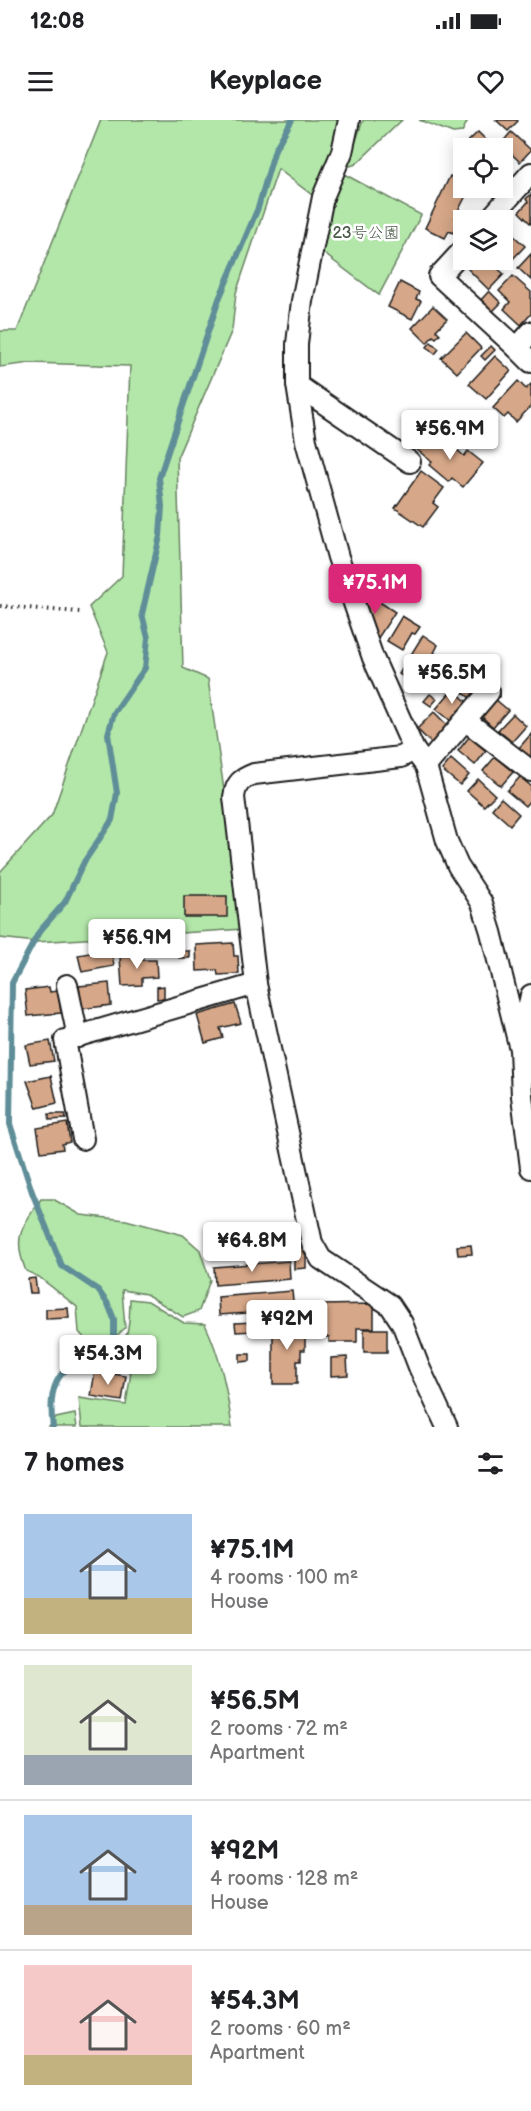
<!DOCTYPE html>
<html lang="en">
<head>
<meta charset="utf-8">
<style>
  body { margin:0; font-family:"Balsamiq Sans","Klee One",sans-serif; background:#f6f6f6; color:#202124; height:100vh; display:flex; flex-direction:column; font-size:22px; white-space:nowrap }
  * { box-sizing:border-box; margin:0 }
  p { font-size:20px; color:#757577 }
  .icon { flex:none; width:33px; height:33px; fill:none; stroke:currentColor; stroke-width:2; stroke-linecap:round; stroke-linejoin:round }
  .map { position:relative; height:1307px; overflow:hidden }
  .details { display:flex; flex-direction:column; background:#fff; flex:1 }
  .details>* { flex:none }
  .controls { position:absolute; left:453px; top:18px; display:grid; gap:12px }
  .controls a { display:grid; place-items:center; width:60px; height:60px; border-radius:0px; background:#fff; box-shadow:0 3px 15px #0003; font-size:30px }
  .price { position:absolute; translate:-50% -51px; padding:0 14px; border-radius:6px; background:#fff; color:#222; font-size:20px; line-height:39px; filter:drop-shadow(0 2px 3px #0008) }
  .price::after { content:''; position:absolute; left:50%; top:36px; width:18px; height:14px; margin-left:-9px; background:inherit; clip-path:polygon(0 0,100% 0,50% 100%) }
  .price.current { background:#db2777; color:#fff }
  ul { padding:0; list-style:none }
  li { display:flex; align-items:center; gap:18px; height:150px; padding:0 24px }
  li+li { border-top:2px solid #e0e0e0 }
  li span { display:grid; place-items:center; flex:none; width:168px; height:120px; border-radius:0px; color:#555 }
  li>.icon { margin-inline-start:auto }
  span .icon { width:72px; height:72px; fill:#fffc; stroke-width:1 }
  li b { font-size:26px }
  h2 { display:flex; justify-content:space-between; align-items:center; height:72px; padding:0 24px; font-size:26px }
  .status { display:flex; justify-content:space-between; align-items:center; height:42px; padding:0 30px; background:#fff; direction:ltr }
  .status svg { height:16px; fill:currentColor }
  header { display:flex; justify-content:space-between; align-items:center; height:78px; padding:0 24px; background:#fff; font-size:27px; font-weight:700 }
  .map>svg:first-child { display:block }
  .green { fill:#b3e7a9; stroke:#688262; stroke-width:1.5 }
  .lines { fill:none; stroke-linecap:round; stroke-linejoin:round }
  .stream { stroke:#5f8e98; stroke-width:6 }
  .building { fill:#d6a788; stroke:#1c1c1c; stroke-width:1.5 }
  .minor-casing { stroke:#1c1c1c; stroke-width:24 }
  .path { stroke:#1c1c1c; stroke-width:4; stroke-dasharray:1.5 4.5; stroke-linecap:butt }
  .minor { stroke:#fff; stroke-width:20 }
  .labels { text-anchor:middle; stroke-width:5; stroke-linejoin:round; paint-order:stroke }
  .park-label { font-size:16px; fill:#495946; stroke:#fff }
</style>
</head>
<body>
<div class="status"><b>12:08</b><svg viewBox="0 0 49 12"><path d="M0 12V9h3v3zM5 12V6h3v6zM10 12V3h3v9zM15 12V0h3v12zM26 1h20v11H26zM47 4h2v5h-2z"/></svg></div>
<header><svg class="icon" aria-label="menu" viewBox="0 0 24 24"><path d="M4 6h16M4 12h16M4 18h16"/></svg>Keyplace<svg class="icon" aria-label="heart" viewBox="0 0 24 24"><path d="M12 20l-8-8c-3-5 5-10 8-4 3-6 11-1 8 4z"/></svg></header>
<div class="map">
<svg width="531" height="1307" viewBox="0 0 531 1307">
  <rect width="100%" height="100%" fill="#fff"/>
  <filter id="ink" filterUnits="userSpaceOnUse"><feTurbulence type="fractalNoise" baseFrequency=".0167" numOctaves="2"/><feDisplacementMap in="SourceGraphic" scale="12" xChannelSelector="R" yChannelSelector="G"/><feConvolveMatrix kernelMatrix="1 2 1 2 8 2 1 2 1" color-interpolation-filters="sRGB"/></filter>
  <g filter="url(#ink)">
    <g class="green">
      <polygon points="101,0 349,0 316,78 278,49 236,173 232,210 177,338 183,548 208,559 244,809 36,822 0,818 0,752 52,695 108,532 89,487 122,456 130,246 30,243 0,247 0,211 17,211"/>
      <polygon points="363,0 402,0 356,44 347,47"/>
      <polygon points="419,0 468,0 462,12 453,13"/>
      <polygon points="344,54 421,95 379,175 323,133 330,87"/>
      <path d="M41,1079H53L81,1095L126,1100L183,1115L200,1130L210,1160L199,1191L183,1197L146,1174L122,1170L125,1208L106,1226H91L79,1212L77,1187L39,1157L26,1151C12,1117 22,1107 41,1079Z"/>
      <path d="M130,1179L148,1181L184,1203L205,1204C221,1238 227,1270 232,1307H82L79,1278L126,1285L131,1252L103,1247C129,1220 129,1216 130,1179Z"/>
      <polygon points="75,1294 77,1307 49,1307 56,1298"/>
    </g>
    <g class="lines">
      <path class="stream" d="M53,1307C50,1287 50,1259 70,1247C80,1241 95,1239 106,1236L114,1224V1199L108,1184L98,1170L62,1146L32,1072L10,1004L12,863L39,812L65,782L84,742L112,700L117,673L108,614L114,593L145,548L148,518L142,494L160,416L162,386L159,358L219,179L258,88L275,29L292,0"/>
    </g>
    <g class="building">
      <polygon points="496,0 517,0 518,1 508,11"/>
      <polygon points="478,12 494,28 464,28 464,44 454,35"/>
      <polygon points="511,12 531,30 520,42 501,24"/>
      <polygon points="450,56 464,63 464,68 470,68 455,97 460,99 453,113 449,111 445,118 425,108"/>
      <polygon points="531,74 531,104 519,92 528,82 526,79"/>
      <polygon points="502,105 525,126 508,144 502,139"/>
      <polygon points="531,134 531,160 518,148"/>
      <polygon points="473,140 488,140 504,154 489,170 466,147"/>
      <polygon points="513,156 531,172 531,194 521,205 504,189 510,182 499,171"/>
      <polygon points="400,162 419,172 416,179 421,181 412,199 388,187"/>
      <polygon points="489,171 501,183 491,193 479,182"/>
      <polygon points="433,186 447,199 436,210 440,214 436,218 433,216 427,223 412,208"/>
      <polygon points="466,213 481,228 457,253 441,238"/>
      <polygon points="431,222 439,229 435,234 427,227"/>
      <polygon points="491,226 495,230 485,240 481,236"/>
      <polygon points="495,236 511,251 486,279 469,264"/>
      <polygon points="518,261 526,269 531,264 531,286 516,302 508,294 504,298 493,288"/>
      <polygon points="426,315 441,328 447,321 464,336 468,331 483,343 463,367 452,358 449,362 429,345 432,342 415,328"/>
      <polygon points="421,351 444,368 433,383 438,387 423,407 395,388"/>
      <polygon points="366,473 395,492 378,518 367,511 363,503 369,494 357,486"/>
      <polygon points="402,496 420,507 415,514 412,513 402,530 387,521"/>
      <polygon points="423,515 438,525 434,533 443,538 437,548 434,546 421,568 399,554"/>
      <polygon points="469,550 484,562 470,578 456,567"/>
      <polygon points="453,569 467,582 451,601 436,589"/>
      <polygon points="430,574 437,579 431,586 424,581"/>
      <polygon points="495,579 508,590 493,607 481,596"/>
      <polygon points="434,592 448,606 431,623 417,609"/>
      <polygon points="513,594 526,606 512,622 498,610"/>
      <polygon points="531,614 531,638 519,628"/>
      <polygon points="469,617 486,631 475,645 458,631"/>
      <polygon points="495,637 513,652 501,666 483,651"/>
      <polygon points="451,639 469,655 460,665 442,650"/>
      <polygon points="520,657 531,666 531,679 525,686 507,671"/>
      <polygon points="478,659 495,675 484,686 467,671"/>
      <polygon points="501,678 519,694 510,705 492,689"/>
      <rect x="184" y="776" width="43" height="21"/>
      <polygon points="233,823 234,836 238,836 239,854 218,855 217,850 197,851 196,825"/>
      <polygon points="111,829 114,846 82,852 78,835"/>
      <rect x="179" y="831" width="11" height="7"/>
      <polygon points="141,836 141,840 156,840 157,857 142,858 142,865 122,866 120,837"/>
      <polygon points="109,863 111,885 82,889 79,866"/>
      <polygon points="164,866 164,878 157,879 157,867"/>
      <polygon points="49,867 50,872 58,871 61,893 28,896 25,870"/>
      <polygon points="235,884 241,903 220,908 223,918 205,923 197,895"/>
      <polygon points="50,921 54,941 30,944 26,925"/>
      <polygon points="51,956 57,983 37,988 27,961"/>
      <polygon points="49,994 65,994 66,999 49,1000"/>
      <polygon points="67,1003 70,1022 62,1024 63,1029 41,1032 37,1008"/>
      <polygon points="285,1111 286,1130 212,1136 210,1117"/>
      <polygon points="471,1125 472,1134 458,1135 457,1126"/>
      <polygon points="294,1127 306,1127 306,1148 294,1149"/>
      <polygon points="289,1141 290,1159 215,1165 214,1147"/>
      <polygon points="35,1158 37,1173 30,1173 28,1159"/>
      <polygon points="292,1171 294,1190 219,1195 218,1177"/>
      <polygon points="374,1184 374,1208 357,1208 357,1222 329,1222 329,1217 324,1217 323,1185"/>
      <polygon points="68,1188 69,1198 46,1199 46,1189"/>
      <polygon points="284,1197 300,1197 300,1217 305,1217 305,1230 301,1230 301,1241 297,1241 297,1264 273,1264 273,1215 276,1215 276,1206 284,1206"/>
      <polygon points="254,1202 254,1211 236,1212 235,1203"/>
      <rect x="364" y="1209" width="23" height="23"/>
      <polygon points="240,1234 250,1234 250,1241 240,1242"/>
      <polygon points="347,1237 348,1255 331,1256 331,1238"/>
      <polygon points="95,1251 126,1256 122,1281 91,1276"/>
    </g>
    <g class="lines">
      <g class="minor-casing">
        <g id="minor">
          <polyline points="349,0 342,32 323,77 302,181 297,224 297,265 306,321 338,437 373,538 414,630 426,646 447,721 458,746 482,783 491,812 520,929 522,976 531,1048"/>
          <polyline points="489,100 531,53"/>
          <polyline points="464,129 439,156 517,228 531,212"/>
          <polyline points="517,228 531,242"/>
          <polyline points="297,265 410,342"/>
          <polyline points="465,600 531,651"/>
          <path d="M414,630L401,637L254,654C241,659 236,663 234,677L256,864L312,1123L321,1139L390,1185L402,1203L419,1247L447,1307"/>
          <polyline points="426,646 489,572"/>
          <polyline points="67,865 78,917"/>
          <polyline points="521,923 531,875"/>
          <polyline points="83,1019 65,920 256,864"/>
        </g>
      </g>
      <polyline class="path" points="0,486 80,492"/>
      <use href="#minor" class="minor"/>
    </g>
  </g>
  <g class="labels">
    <g class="park-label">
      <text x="366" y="118">23号公園</text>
    </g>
  </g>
</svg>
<div class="controls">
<a><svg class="icon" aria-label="locate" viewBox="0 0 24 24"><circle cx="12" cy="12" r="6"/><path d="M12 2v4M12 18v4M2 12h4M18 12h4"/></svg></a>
<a><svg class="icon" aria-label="layers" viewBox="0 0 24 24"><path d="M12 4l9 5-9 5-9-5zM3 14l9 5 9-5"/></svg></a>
</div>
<b class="price" style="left:450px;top:341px">¥56.9M</b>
<b class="price current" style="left:375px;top:495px">¥75.1M</b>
<b class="price" style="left:452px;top:585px">¥56.5M</b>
<b class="price" style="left:137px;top:850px">¥56.9M</b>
<b class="price" style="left:252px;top:1153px">¥64.8M</b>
<b class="price" style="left:287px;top:1231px">¥92M</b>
<b class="price" style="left:108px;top:1266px">¥54.3M</b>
</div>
<section class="details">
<h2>7 homes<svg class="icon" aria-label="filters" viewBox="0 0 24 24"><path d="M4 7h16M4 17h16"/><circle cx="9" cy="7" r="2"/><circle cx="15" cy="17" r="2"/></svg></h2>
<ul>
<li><span style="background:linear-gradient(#a9c7e8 70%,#c2b280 0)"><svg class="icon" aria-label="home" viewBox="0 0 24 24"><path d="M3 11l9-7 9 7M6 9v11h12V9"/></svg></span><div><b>¥75.1M</b><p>4 rooms · 100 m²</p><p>House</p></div></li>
<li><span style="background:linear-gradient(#dfe7d0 75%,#9aa5b1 0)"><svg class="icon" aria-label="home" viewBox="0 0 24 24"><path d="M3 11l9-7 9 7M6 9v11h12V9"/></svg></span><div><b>¥56.5M</b><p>2 rooms · 72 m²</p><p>Apartment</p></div></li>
<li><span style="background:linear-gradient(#a9c7e8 75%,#b9a48a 0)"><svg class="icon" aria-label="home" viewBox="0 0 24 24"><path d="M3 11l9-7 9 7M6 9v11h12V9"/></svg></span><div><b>¥92M</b><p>4 rooms · 128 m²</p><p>House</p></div></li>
<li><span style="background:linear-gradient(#f6c9c9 75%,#c2b280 0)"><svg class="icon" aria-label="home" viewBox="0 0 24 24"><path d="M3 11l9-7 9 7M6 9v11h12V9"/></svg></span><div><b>¥54.3M</b><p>2 rooms · 60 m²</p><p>Apartment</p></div></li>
</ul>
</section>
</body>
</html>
